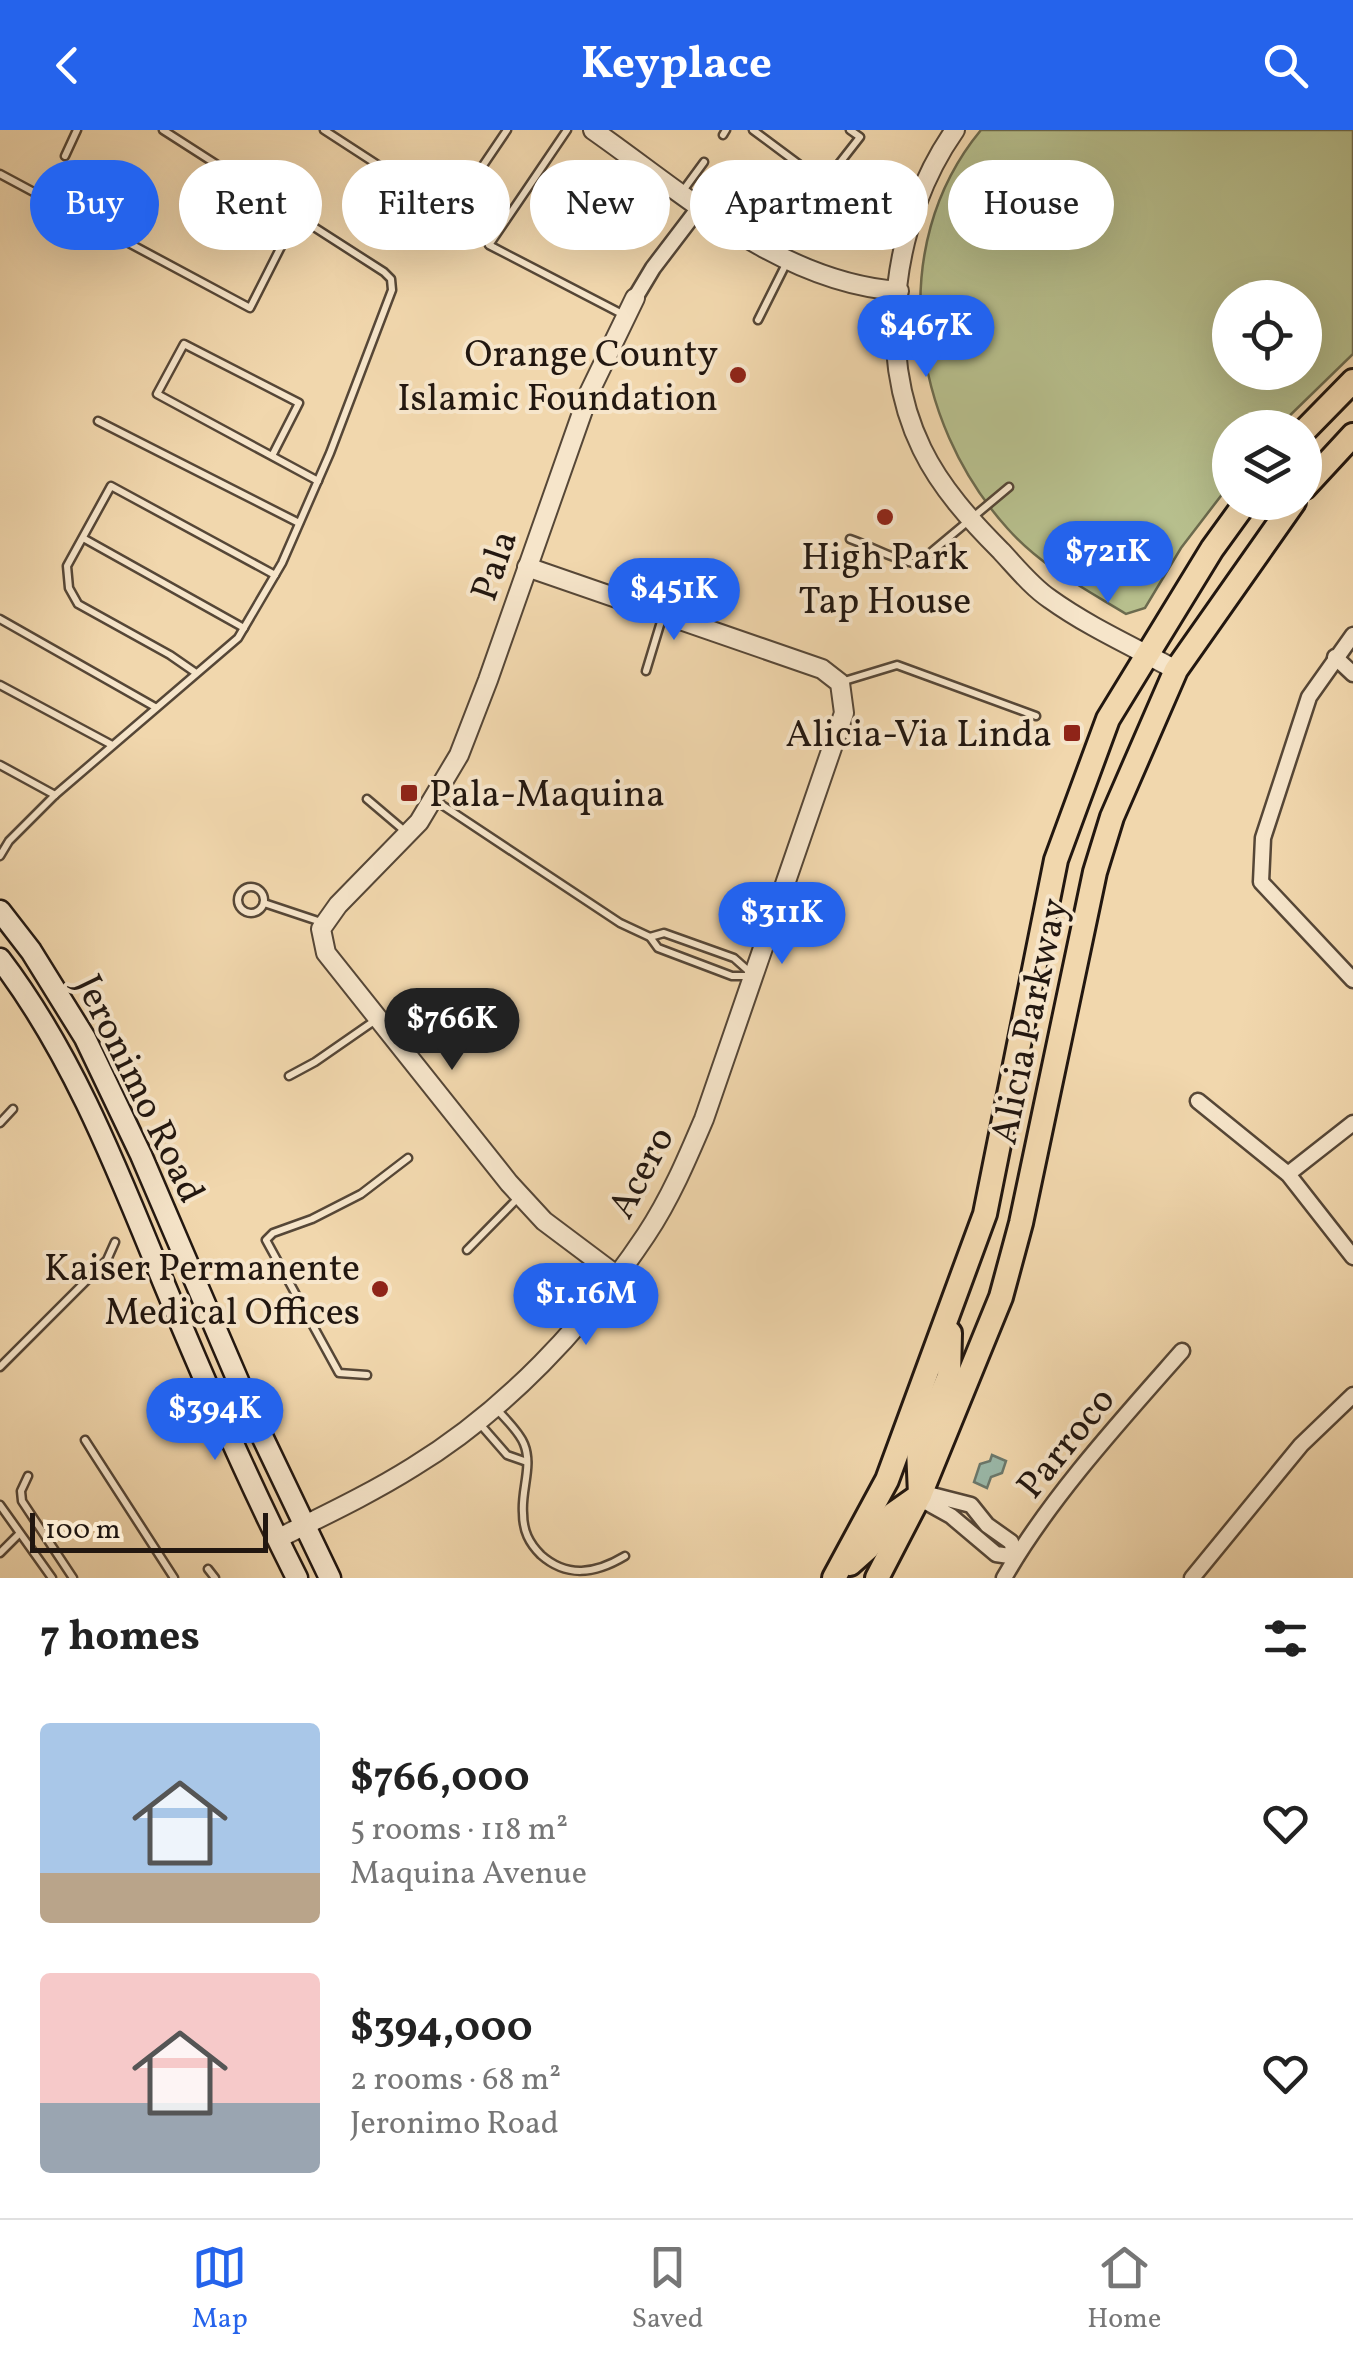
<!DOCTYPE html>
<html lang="en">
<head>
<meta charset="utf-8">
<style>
  body { margin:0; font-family:Vollkorn,serif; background:#f2f2f2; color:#222; height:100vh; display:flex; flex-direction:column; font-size:38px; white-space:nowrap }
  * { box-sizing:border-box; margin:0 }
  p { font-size:32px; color:#767676 }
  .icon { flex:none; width:55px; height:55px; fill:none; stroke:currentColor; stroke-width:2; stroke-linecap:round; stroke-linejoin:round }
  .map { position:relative; height:1448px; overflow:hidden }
  .side { display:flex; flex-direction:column; background:#fff; flex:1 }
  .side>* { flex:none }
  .banner { position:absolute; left:30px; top:30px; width:1295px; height:90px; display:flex; gap:20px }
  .tools { position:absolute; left:1212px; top:150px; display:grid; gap:20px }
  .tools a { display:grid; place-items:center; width:110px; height:110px; border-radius:50%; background:#fff; box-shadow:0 10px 40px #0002; font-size:50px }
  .scale { position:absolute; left:30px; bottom:25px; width:238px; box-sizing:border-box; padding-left:10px; border:5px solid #221710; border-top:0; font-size:28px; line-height:35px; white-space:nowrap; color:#221710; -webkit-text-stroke:8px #f6e5ca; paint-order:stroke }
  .price { position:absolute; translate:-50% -85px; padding:0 22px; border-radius:35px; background:#2563eb; color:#fff; font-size:32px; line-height:65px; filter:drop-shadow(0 2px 5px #0008) }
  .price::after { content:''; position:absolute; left:50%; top:60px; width:30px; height:22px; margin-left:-15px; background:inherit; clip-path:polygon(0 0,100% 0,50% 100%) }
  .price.active { background:#222; color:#fff }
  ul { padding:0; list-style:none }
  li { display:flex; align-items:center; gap:30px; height:250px; padding:0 40px }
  li span { display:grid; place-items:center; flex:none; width:280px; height:200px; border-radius:10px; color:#555 }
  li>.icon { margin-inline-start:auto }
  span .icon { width:120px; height:120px; fill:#fffc; stroke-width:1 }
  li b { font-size:42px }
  h2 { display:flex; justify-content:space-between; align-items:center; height:120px; padding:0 40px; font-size:42px }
  .chip { padding:0 35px; border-radius:45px; background:#fff; box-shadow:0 10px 40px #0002; font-size:35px; line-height:90px }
  .chip.active { background:#2563eb; color:#fff }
  header { display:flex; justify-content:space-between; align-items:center; height:130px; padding:0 40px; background:#2563eb; color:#fff; font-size:45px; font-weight:700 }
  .menu { display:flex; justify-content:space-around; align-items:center; height:140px; border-top:2px solid #e0e0e0; background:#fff; font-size:28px; color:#767676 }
  .menu a { display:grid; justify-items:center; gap:5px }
  .menu .active { color:#2563eb }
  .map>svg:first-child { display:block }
  .green { fill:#b7bf8d; stroke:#6c6b4e; stroke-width:2.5; fill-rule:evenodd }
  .water { fill:#9bbaab; stroke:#6b796d; stroke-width:2.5 }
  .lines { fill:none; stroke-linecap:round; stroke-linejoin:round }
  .service-casing { stroke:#564737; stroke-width:11 }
  .minor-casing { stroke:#564737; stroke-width:19 }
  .tertiary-casing { stroke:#564737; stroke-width:22 }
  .secondary-casing { stroke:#221710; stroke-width:25 }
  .primary-casing { stroke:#221710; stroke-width:28 }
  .service { stroke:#f6e5ca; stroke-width:6 }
  .minor { stroke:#f6e5ca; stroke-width:14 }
  .tertiary { stroke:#f6e5ca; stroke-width:18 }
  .secondary { stroke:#f6e5ca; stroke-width:20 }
  .primary { stroke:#f1d7ad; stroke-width:22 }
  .poi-dot { fill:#8f2418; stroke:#f6e5ca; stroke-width:4 }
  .labels { text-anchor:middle; stroke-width:8; stroke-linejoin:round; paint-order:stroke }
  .poi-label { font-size:38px; fill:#221710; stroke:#f6e5ca; text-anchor:end }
  .street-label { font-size:38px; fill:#221710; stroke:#f6e5ca }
</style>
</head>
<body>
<header><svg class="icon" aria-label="back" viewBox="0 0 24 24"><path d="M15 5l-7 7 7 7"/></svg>Keyplace<svg class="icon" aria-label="search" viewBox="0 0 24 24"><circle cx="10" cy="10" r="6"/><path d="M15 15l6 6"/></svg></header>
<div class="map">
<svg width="1353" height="1448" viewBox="0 0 1353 1448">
  <rect width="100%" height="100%" fill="#f1d7ad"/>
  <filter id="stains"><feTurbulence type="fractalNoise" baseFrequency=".002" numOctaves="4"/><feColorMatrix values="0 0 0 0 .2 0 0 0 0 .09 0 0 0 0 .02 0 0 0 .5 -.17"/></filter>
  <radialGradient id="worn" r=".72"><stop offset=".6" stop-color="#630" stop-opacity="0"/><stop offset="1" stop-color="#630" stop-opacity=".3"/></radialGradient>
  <path class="green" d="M981,0H1353V224L1278,297L1230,298V354L1181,418L1145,478L1126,484C1085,459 1041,436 1008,399C911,292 884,117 981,0ZM1230,168H1305V242H1230Z"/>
  <polygon class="water" points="992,1325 1006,1331 1002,1343 991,1347 987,1358 974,1352 980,1334 990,1331"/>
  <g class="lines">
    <g class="service-casing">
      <g id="service">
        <polyline points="324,0 438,74 461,68 507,0"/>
        <polyline points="567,0 489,115 624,185"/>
        <polyline points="753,0 824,53 860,7 850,0"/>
        <polyline points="723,5 726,0"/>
        <polyline points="65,26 77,0"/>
        <polyline points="0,44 250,178 297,85"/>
        <polyline points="682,62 704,32"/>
        <polyline points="758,190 787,132"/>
        <polyline points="98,291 299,393"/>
        <polyline points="272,326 299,273 184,214 157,264 318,351"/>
        <polyline points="83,408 244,498"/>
        <path d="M850,409C876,418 888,428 917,434L1009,357"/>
        <polyline points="0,489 155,577"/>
        <polyline points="646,541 663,485"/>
        <polyline points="196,543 170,525 78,474 69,458 67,436 111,356 275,445"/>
        <polyline points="841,552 897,535 1036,586"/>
        <polyline points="0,555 112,615"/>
        <polyline points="0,635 55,665"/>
        <polyline points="367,669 407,703"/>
        <polyline points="436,671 620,793 650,807 658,818 732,846 748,846"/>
        <polyline points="0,726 9,711 55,665 238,508 282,433 330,323 392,160 391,149 384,142 163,0"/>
        <circle cx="251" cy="770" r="13"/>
        <polyline points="264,773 324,793"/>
        <polyline points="650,807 664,803 734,828 753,845"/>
        <polyline points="289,946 315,932 377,889"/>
        <polyline points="0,993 13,979"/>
        <polyline points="467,1120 520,1066"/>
        <polyline points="0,1237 107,1130 115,1112"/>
        <polyline points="367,1245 339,1243 266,1110 273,1103 312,1089 361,1064 408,1028"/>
        <path d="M495,1277C504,1288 519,1301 524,1314C533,1336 521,1360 523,1383C523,1401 529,1413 541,1425C567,1448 595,1444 625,1426"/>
        <polyline points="480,1294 507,1325 527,1332"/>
        <polyline points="85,1310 174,1448"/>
        <polyline points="28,1346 21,1361 22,1371 73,1448"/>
        <polyline points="0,1375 52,1448"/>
        <polyline points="0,1423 19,1404"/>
        <polyline points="208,1439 215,1448"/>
      </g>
    </g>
    <g class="minor-casing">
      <g id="minor">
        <polyline points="635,168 653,138 701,75"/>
        <polyline points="1353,505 1309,567 1263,708 1261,752 1353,850"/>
        <polyline points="1335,527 1353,544"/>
        <polyline points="1198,971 1288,1044 1353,1127"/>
        <polyline points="1288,1044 1353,993"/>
        <polygon points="928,1364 971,1375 987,1395 1011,1412 1016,1427 996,1424 951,1386 924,1371 920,1365"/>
        <path d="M1004,1448C1048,1370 1123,1288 1182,1221"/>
        <polyline points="1192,1448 1301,1315 1353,1265"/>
      </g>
    </g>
    <g class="tertiary-casing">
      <g id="tertiary">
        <path d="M593,0C686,65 781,153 899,161"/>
        <path d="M955,0C893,88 874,221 922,319C941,358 971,391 1001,421C1016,437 1032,457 1050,469C1089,497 1134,517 1176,540"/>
        <polyline points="616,1145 544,1091 509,1053 326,823 321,799 338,775 419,692 459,625 488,550 589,263 635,168"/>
        <path d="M277,1409C323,1386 370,1364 413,1337C505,1281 586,1195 646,1105C670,1069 687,1029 704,989L844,583L840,553L822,539L527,437"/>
      </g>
    </g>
    <g class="secondary-casing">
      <g id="secondary">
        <polyline points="0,781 31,821 85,908 141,1025 260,1302 330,1448"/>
        <path d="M0,829C74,926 119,1044 165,1156C206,1255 249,1353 297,1448"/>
      </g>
    </g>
    <g class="primary-casing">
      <g id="primary">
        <polyline points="1305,300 1353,251"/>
        <polyline points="1305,357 1353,305"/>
        <polyline points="850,1434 868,1418 893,1384 920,1365 918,1318 949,1246 950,1203"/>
        <polyline points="834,1448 887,1350 985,1084 1056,730 1108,589 1212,419 1246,372"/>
        <polyline points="877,1448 920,1365 1001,1167 1021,1093 1095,742 1112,687 1176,540 1294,372"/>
      </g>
    </g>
    <use href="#service" class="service"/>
    <use href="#minor" class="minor"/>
    <use href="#tertiary" class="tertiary"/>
    <use href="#secondary" class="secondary"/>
    <use href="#primary" class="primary"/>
  </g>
  <g class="poi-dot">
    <circle cx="738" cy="245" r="10"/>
    <circle cx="885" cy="387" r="10"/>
    <rect x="1062" y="593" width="20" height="20" rx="5"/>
    <rect x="399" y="653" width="20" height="20" rx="5"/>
    <circle cx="380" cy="1159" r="10"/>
  </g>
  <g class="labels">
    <g class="poi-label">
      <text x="718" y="236">Orange County<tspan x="718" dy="44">Islamic Foundation</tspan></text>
      <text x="885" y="439" text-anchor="middle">High Park<tspan x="885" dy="44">Tap House</tspan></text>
      <text x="1052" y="616">Alicia-Via Linda</text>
      <text x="429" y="676" text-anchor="start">Pala-Maquina</text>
      <text x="360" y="1150">Kaiser Permanente<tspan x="360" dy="44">Medical Offices</tspan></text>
    </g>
    <g class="street-label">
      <text transform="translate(493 435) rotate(-71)" y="13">Pala</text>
      <text transform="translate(1028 891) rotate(-78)" y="13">Alicia Parkway</text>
      <text transform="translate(141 958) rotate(64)" y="13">Jeronimo Road</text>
      <text transform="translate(640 1042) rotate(-62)" y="13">Acero</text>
      <text transform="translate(1065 1312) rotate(-51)" y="13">Parroco</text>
    </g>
  </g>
  <rect width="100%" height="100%" filter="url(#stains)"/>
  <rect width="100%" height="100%" fill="url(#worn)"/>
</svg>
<div class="tools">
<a><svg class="icon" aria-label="locate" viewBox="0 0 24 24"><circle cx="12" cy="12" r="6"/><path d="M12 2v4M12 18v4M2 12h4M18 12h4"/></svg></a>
<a><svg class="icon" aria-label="layers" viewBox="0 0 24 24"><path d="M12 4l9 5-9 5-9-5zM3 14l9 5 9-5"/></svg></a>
</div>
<div class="scale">100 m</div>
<b class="price" style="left:926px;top:250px">$467K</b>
<b class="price" style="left:1108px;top:476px">$721K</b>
<b class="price" style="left:674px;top:513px">$451K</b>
<b class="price" style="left:782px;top:837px">$311K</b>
<b class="price active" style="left:452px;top:943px">$766K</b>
<b class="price" style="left:586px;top:1218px">$1.16M</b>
<b class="price" style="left:215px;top:1333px">$394K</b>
<div class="banner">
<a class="chip active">Buy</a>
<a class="chip">Rent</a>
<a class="chip">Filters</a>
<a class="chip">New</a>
<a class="chip">Apartment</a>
<a class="chip">House</a>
</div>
</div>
<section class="side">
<h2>7 homes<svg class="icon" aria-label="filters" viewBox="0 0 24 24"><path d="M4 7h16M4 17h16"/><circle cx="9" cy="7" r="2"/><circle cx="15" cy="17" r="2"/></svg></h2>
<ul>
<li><span style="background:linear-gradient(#a9c7e8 75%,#b9a48a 0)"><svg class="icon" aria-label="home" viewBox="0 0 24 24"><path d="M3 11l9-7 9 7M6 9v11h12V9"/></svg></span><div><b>$766,000</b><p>5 rooms · 118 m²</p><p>Maquina Avenue</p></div><svg class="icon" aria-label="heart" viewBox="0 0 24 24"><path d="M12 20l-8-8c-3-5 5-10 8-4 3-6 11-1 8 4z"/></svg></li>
<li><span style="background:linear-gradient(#f6c9c9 65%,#9aa5b1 0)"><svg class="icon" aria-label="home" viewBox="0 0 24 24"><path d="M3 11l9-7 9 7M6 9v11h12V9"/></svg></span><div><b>$394,000</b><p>2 rooms · 68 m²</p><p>Jeronimo Road</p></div><svg class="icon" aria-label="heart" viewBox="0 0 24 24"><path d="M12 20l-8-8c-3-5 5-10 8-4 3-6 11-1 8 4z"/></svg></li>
</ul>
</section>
<nav class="menu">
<a class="active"><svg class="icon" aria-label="map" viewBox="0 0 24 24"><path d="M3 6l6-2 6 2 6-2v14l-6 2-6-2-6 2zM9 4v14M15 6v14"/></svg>Map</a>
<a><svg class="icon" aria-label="saved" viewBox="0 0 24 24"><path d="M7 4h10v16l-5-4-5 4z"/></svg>Saved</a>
<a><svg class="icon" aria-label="home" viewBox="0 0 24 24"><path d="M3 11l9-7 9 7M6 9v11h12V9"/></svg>Home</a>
</nav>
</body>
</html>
